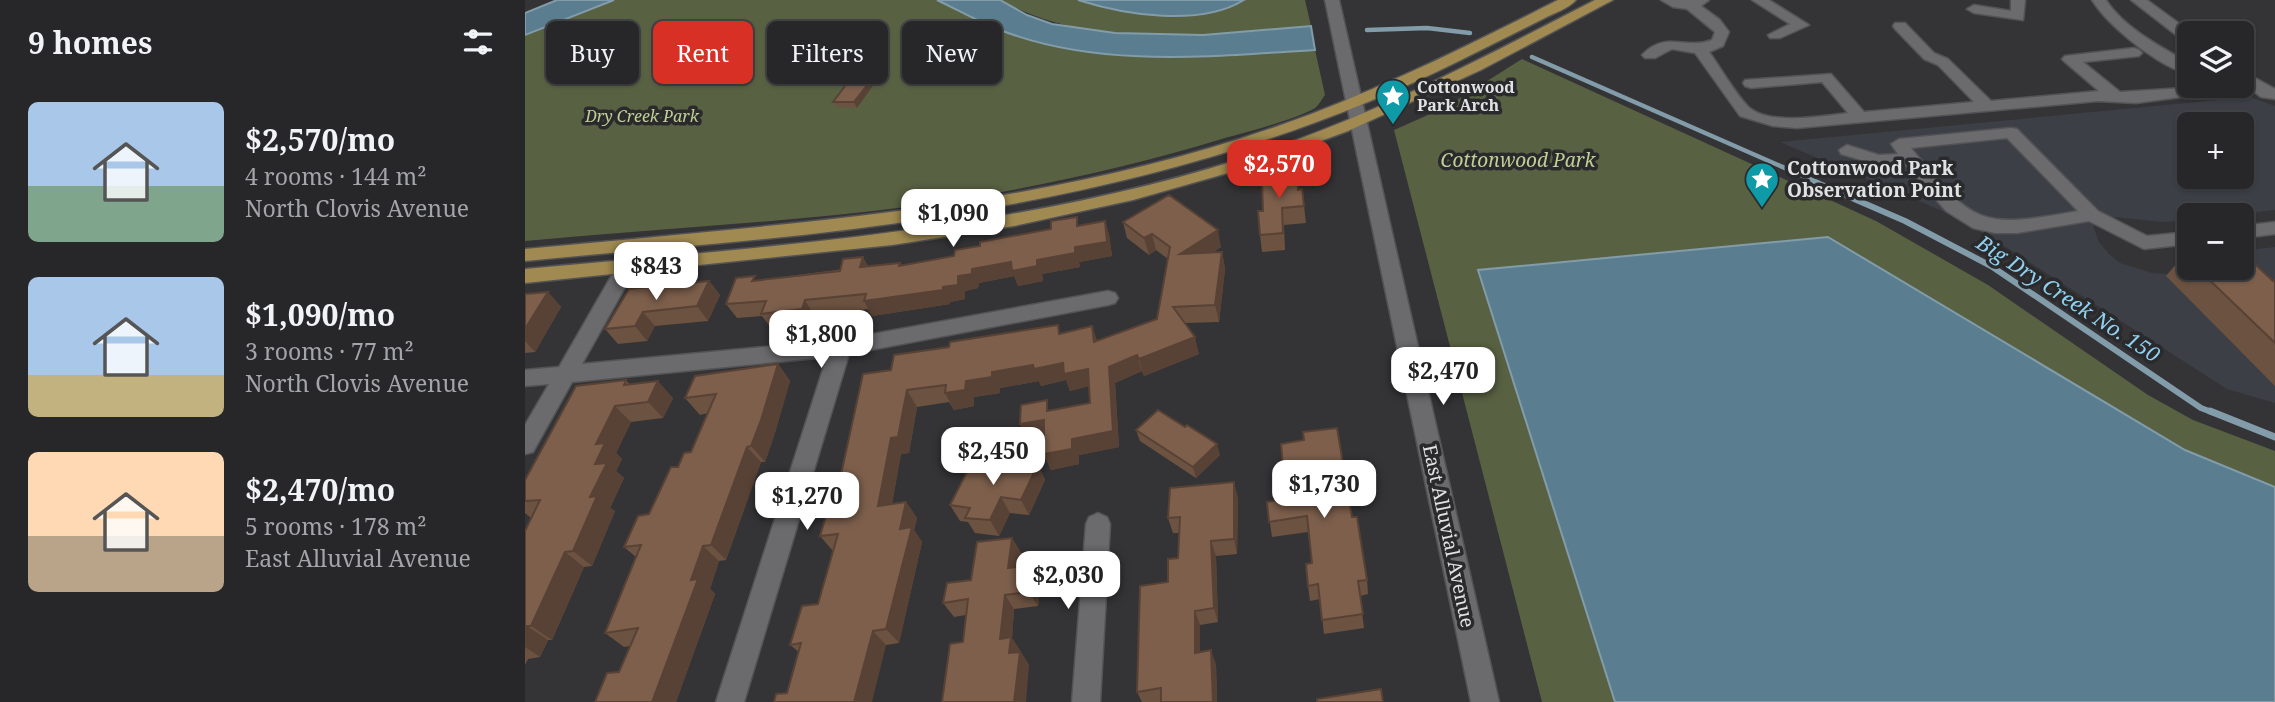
<!DOCTYPE html>
<html lang="en">
<head>
<meta charset="utf-8">
<style>
  body { margin:0; font-family:"Noto Serif",serif; background:#2f2f31; color:#f1f3f6; height:100vh; display:flex; flex-direction:column; font-size:26px; white-space:nowrap }
  * { box-sizing:border-box; margin:0 }
  p { font-size:23px; color:#a4a5a8 }
  .icon { flex:none; width:38px; height:38px; fill:none; stroke:currentColor; stroke-width:2; stroke-linecap:round; stroke-linejoin:round }
  .map { position:relative; flex:1; overflow:hidden }
  .details { display:flex; flex-direction:column; background:#272729; width:525px }
  .details>* { flex:none }
  .hud { position:absolute; left:21px; top:21px; width:665px; height:63px; display:flex; gap:14px }
  .controls { position:absolute; left:1652px; top:21px; display:grid; gap:14px }
  .controls a { display:grid; place-items:center; width:77px; height:77px; border-radius:10px; background:#272729; box-shadow:0 2px 5px #0004,0 0 0 2px #434446; font-size:35px }
  .price { position:absolute; translate:-50% -60px; padding:0 16px; border-radius:14px; background:#fff; color:#222; font-size:23px; line-height:46px; filter:drop-shadow(0 2px 4px #0008) }
  .price::after { content:''; position:absolute; left:50%; top:42px; width:21px; height:16px; margin-left:-10px; background:inherit; clip-path:polygon(0 0,100% 0,50% 100%) }
  .price.on { background:#d93025; color:#fff }
  ul { padding:0; list-style:none }
  li { display:flex; align-items:center; gap:21px; height:175px; padding:0 28px }
  li span { display:grid; place-items:center; flex:none; width:196px; height:140px; border-radius:10px; color:#555 }
  li>.icon { margin-inline-start:auto }
  span .icon { width:84px; height:84px; fill:#fffc; stroke-width:1 }
  li b { font-size:30px }
  h2 { display:flex; justify-content:space-between; align-items:center; height:84px; padding:0 28px; font-size:30px }
  .chip { padding:0 24px; border-radius:10px; background:#272729; box-shadow:0 2px 5px #0004,0 0 0 2px #434446; font-size:24px; line-height:63px }
  .chip.on { background:#d93025; color:#fff }
  main { display:flex; flex:1; min-height:0 }
  .map>svg:first-child { display:block }
  .built { fill:#3d3f47; fill-rule:evenodd }
  .green { fill:#596143 }
  .water { fill:#5a7e90; stroke:#829ca9; stroke-width:2 }
  .lines { fill:none; stroke-linecap:round; stroke-linejoin:round }
  .stream-far2 { stroke:#829ca9; stroke-width:4.5 }
  .stream-far1 { stroke:#829ca9; stroke-width:6 }
  .stream { stroke:#829ca9; stroke-width:7 }
  .minor-casing { stroke:#535355; stroke-width:3 }
  .major-casing { stroke:#535355; stroke-width:3 }
  .minor { fill:#6b6b6e; fill-rule:evenodd }
  .major { fill:#a08a51; fill-rule:evenodd }
  .wall { fill:#6c5241 }
  .shaded-wall { fill:#584235 }
  .building { fill:#7d5f4c; stroke:#584235; stroke-width:2 }
  .labels { text-anchor:middle; stroke-width:7; stroke-linejoin:round; paint-order:stroke }
  .far-poi-label { font-size:16px; font-weight:bold; fill:#e1e2e3; stroke:#2a2a2d; text-anchor:start }
  .far-park-label { font-size:16px; font-style:italic; fill:#c0cf95; stroke:#2a2a2d }
  .park-label { font-size:19px; font-style:italic; fill:#c0cf95; stroke:#2a2a2d }
  .poi-label { font-size:19px; font-weight:bold; fill:#e1e2e3; stroke:#2a2a2d; text-anchor:start }
  .street-label { font-size:19px; fill:#e1e2e3; stroke:#2a2a2d }
  .water-label { font-size:21px; font-style:italic; fill:#90d0ef; stroke:#2a2a2d }
</style>
</head>
<body>
<main>
<section class="details">
<h2>9 homes<svg class="icon" aria-label="filters" viewBox="0 0 24 24"><path d="M4 7h16M4 17h16"/><circle cx="9" cy="7" r="2"/><circle cx="15" cy="17" r="2"/></svg></h2>
<ul>
<li><span style="background:linear-gradient(#a9c7e8 60%,#7fa58c 0)"><svg class="icon" aria-label="home" viewBox="0 0 24 24"><path d="M3 11l9-7 9 7M6 9v11h12V9"/></svg></span><div><b>$2,570/mo</b><p>4 rooms · 144 m²</p><p>North Clovis Avenue</p></div></li>
<li><span style="background:linear-gradient(#a9c7e8 70%,#c2b280 0)"><svg class="icon" aria-label="home" viewBox="0 0 24 24"><path d="M3 11l9-7 9 7M6 9v11h12V9"/></svg></span><div><b>$1,090/mo</b><p>3 rooms · 77 m²</p><p>North Clovis Avenue</p></div></li>
<li><span style="background:linear-gradient(#ffd9b3 60%,#b9a48a 0)"><svg class="icon" aria-label="home" viewBox="0 0 24 24"><path d="M3 11l9-7 9 7M6 9v11h12V9"/></svg></span><div><b>$2,470/mo</b><p>5 rooms · 178 m²</p><p>East Alluvial Avenue</p></div></li>
</ul>
</section>
<div class="map">
<svg width="1750" height="702" viewBox="0 0 1750 702">
  <rect width="100%" height="100%" fill="#343437"/>
  <path class="built" d="M1725,97L1750,106V210L1704,215H1664V220L1638,222L1590,217L1568,226L1574,242L1584,254L1595,263L1627,273L1641,274L1664,268H1717V251L1750,247V403L1702,389L1465,237L1422,213L1255,142ZM1664,124H1717V177H1664Z"/>
  <g class="green">
    <path d="M89,0H412L476,30L675,57L790,50L800,95C797,99 794,105 790,108C772,119 722,132 700,138C585,173 468,197 348,211C232,224 116,230 0,241V35Z"/>
    <path d="M475,0H780L786,26C683,34 569,52 475,0Z"/>
    <polygon points="997,59 1351,221 1463,285 1623,395 1668,420 1750,451 1750,702 1017,702 869,130 921,107"/>
  </g>
  <g class="water">
    <polygon points="32,0 89,0 0,35 0,13"/>
    <path d="M412,0H475L502,15L527,24L590,33L678,35L786,26L790,50C687,56 575,69 475,30C454,22 433,10 412,0Z"/>
    <path d="M553,0H719C675,27 600,15 553,0Z"/>
    <polygon points="1303,237 1660,450 1750,487 1750,702 1090,702 953,270"/>
  </g>
  <g class="lines">
    <g class="stream-far2">
      <polyline points="842,30 902,28 945,33"/>
      <polyline points="1007,57 1294,183"/>
    </g>
    <polyline class="stream-far1" points="1290,182 1380,221 1466,266 1676,408 1689,413"/>
    <polyline class="stream" points="1685,411 1750,437"/>
    <g class="minor-casing">
      <g id="minor">
        <polygon points="800,0 814,0 974,702 946,702"/>
        <path d="M1136,0H1184L1176,6L1194,19L1204,32L1198,46L1184,52C1194,65 1214,100 1226,109C1247,125 1299,116 1323,113L1297,82L1226,88L1220,86L1218,83L1220,80L1306,74L1339,112L1449,102L1413,65L1399,59L1370,29L1368,26L1370,23H1380L1409,53L1423,59L1466,101L1574,91L1540,62L1537,59L1540,56L1609,48L1614,50L1617,53L1614,56L1558,62L1595,92L1660,88L1664,83V86H1678L1671,95L1611,103L1573,101L1272,128L1248,126L1215,116L1170,53L1147,49L1130,58H1120L1117,55C1141,30 1160,50 1187,40L1190,32L1162,9L1148,7Z"/>
        <polygon points="1227,0 1244,0 1284,25 1255,38 1245,38 1243,35 1265,24"/>
        <polygon points="1486,0 1500,0 1498,20 1449,13 1442,9 1449,5 1486,11"/>
        <path d="M1567,0H1581C1599,28 1636,47 1664,63V74C1634,67 1583,26 1567,0Z"/>
        <polygon points="1606,0 1622,0 1667,33 1664,33 1664,42 1659,41"/>
        <polygon points="1717,71 1750,89 1750,99 1736,97 1717,83"/>
        <path d="M1486,128L1492,129L1573,211L1622,236L1664,232V244L1619,249L1564,221L1492,233H1470L1448,228L1421,211L1380,164L1353,165L1316,154L1314,150L1322,145L1354,155L1373,154L1366,144L1374,139ZM1482,138L1553,211C1454,229 1449,225 1386,148Z"/>
        <polygon points="1750,222 1750,234 1717,238 1717,226"/>
        <polygon points="102,259 109,261 112,266 57,364 315,340 583,291 590,293 593,298 590,303 583,305 324,354 219,702 191,702 302,357 47,382 8,452 0,454 0,425 24,384 0,386 0,370 34,367 95,261"/>
        <polygon points="573,513 582,517 585,524 575,702 547,702 561,524 564,517"/>
      </g>
    </g>
    <g class="major-casing">
      <g id="major">
        <path d="M1033,0H1051C1043,9 1029,13 1018,19C990,33 962,47 934,61C744,155 538,202 328,229C219,243 109,250 0,261V249C253,224 511,211 753,126C850,92 942,46 1033,0Z"/>
        <path d="M1070,0H1088L956,70L823,131L731,165L608,200L489,226L367,245L0,283V269C257,245 520,230 766,142C871,104 971,51 1070,0Z"/>
      </g>
    </g>
    <use href="#minor" class="minor"/>
    <use href="#major" class="major"/>
  </g>
  <g class="wall">
    <polygon points="350,75 352,80 332,108 311,107 308,102"/>
    <polygon points="773,190 779,206 781,223 759,225 760,250 737,252 735,235 738,211"/>
    <polygon points="580,221 584,235 587,256 554,262 555,267 517,274 518,281 493,286 489,276 454,283 453,288 440,291 440,299 425,302 425,304 347,316 343,309 289,315 287,323 246,328 237,316 212,318 201,304 233,280 343,266 376,265 429,256 455,246"/>
    <polygon points="598,222 696,247 687,253 697,252 700,269 694,322 660,323 674,354 619,376 617,371 590,383 594,447 554,455 554,464 526,470 519,454 519,437 503,440 495,424 526,410 565,403 564,386 545,391 541,380 516,386 514,381 475,388 475,393 449,397 449,406 429,410 424,402 392,407 384,453 376,454 367,504 381,502 392,518 389,530 397,542 374,643 361,645 262,693 274,652 265,645 293,604 308,551 295,536 366,370 536,333 572,341 632,319 643,259 631,250 624,255 602,238"/>
    <polygon points="1664,254 1664,268 1717,268 1748,281 1750,280 1750,386 1641,276 1659,255"/>
    <polygon points="184,281 195,295 183,321 130,326 122,341 93,344 80,329"/>
    <polygon points="23,292 36,307 10,352 0,353 0,294"/>
    <polygon points="253,364 265,381 249,436 240,462 236,462 201,560 194,561 185,589 190,594 151,702 70,702 94,672 105,646 99,647 80,633 111,557 99,547 124,514 153,467 166,452 183,413 175,415 160,398"/>
    <polygon points="101,380 105,385 148,398 138,418 106,422 91,453 97,459 91,471 99,478 85,508 90,511 67,566 59,567 27,640 23,640 15,657 3,659 0,665 0,531 6,518 0,513 0,480"/>
    <polygon points="660,427 695,455 671,478 615,441 611,430"/>
    <polygon points="513,464 520,480 504,515 485,513 474,536 450,533 443,522 435,521 425,505 462,468"/>
    <polygon points="713,498 712,554 691,556 693,622 675,625 675,652 691,664 692,702 617,702 612,692 653,558 654,533 648,533 643,518"/>
    <polygon points="742,502 827,517 842,580 843,594 835,596 839,628 799,634 795,599 785,601 783,586 787,563 783,532 747,537"/>
    <polygon points="487,538 496,553 494,567 516,580 513,606 489,609 487,638 504,665 438,642 441,615 429,617 418,603 446,580"/>
  </g>
  <g class="shaded-wall">
    <polygon points="350,75 352,80 332,108 329,102"/>
    <polygon points="580,221 584,235 587,256 554,262 555,267 517,274 518,281 493,286 489,276 454,283 453,288 440,291 440,299 425,302 425,304 347,316 339,301 418,287 433,276 447,269 486,262 512,260 550,247"/>
    <polygon points="693,230 696,247 659,270 655,254"/>
    <polygon points="627,234 631,250 624,255 619,238"/>
    <polygon points="697,252 700,269 694,322 690,305"/>
    <polygon points="338,257 346,271 335,267"/>
    <polygon points="184,281 195,295 183,321 172,306"/>
    <polygon points="23,292 36,307 10,352 0,341 0,329"/>
    <polygon points="280,300 289,315 287,323 277,309"/>
    <polygon points="118,312 130,326 122,341 110,326"/>
    <polygon points="567,326 573,343 569,342"/>
    <polygon points="670,337 674,354 619,376 614,359"/>
    <polygon points="612,355 617,371 590,383 594,447 554,455 554,464 526,470 519,454 547,439 584,367"/>
    <polygon points="538,363 563,369 569,385 545,391 541,380 516,386 514,381 475,388 475,393 449,397 449,406 429,410 420,393 441,381 467,372 508,365"/>
    <polygon points="253,364 265,381 249,436 240,462 226,446"/>
    <polygon points="133,381 148,398 138,418 123,402"/>
    <polygon points="382,390 392,407 384,453 376,454 364,521 353,506 366,438"/>
    <polygon points="90,406 106,422 91,453 97,459 91,471 99,478 85,508 90,511 67,566 48,551 65,497 70,464 71,444"/>
    <polygon points="519,420 526,436 503,440 495,424"/>
    <polygon points="692,444 695,455 671,478 668,467"/>
    <polygon points="222,447 236,462 201,560 186,545"/>
    <polygon points="513,464 520,480 504,515 496,500"/>
    <polygon points="709,482 713,498 712,554 709,539"/>
    <polygon points="476,497 485,513 474,536 465,520"/>
    <polygon points="381,502 392,518 389,530 397,542 374,643 361,629 375,529"/>
    <polygon points="487,538 496,553 492,583 483,568"/>
    <polygon points="686,541 691,556 693,622 689,608"/>
    <polygon points="178,546 194,561 185,589 190,594 151,702 127,702 166,580"/>
    <polygon points="40,552 59,567 27,640 6,626"/>
    <polygon points="507,565 516,580 513,606 504,592"/>
    <polygon points="480,595 489,609 487,638 504,665 501,702 489,702 475,639"/>
    <polygon points="670,611 675,625 675,666 670,653"/>
    <polygon points="2,626 23,640 15,657 0,647 0,630"/>
    <polygon points="348,631 361,645 347,702 329,702"/>
    <polygon points="686,650 691,664 692,702 688,702"/>
  </g>
  <g class="building">
    <polygon points="329,74 350,75 329,102 308,102"/>
    <polygon points="771,169 773,190 777,189 779,206 757,208 758,233 735,235 733,211 738,211 737,182 745,181 745,171"/>
    <polygon points="644,195 693,230 655,254 697,252 690,305 648,307 670,337 614,359 612,355 584,367 588,431 547,439 547,449 519,454 519,420 495,424 496,405 522,400 522,411 565,403 563,369 539,374 538,363 509,369 508,365 467,372 467,377 441,381 440,390 420,393 421,385 382,390 373,437 366,438 353,506 381,502 375,529 387,527 361,629 348,631 329,702 249,702 251,694 262,693 276,643 265,645 277,606 293,604 313,534 295,536 305,503 310,502 338,374 366,370 369,355 424,347 425,342 533,325 534,334 567,326 569,342 632,319 645,247 627,234 619,238 598,222"/>
    <polygon points="552,217 552,226 580,221 582,242 550,247 550,253 512,260 512,266 487,271 486,262 447,269 447,274 433,276 433,285 418,287 418,290 339,301 341,294 280,300 277,309 236,314 241,301 201,304 211,278 230,276 227,281 315,271 318,259 338,257 335,267 375,263 374,266 429,256 430,250 455,246 455,242 526,229 526,221"/>
    <polygon points="1717,252 1748,281 1750,280 1750,343 1672,268 1717,268"/>
    <polygon points="184,281 172,306 118,312 110,326 80,329 104,289"/>
    <polygon points="23,292 0,329 0,294"/>
    <polygon points="253,364 236,420 226,446 222,447 186,545 178,546 166,580 173,579 127,702 70,702 82,673 94,672 113,628 80,633 116,545 99,547 113,516 124,514 146,467 153,467 159,453 166,452 191,394 160,398 170,376"/>
    <polygon points="101,380 99,385 133,381 123,402 90,406 71,444 80,443 70,464 82,463 65,497 72,496 48,551 40,552 6,626 2,626 0,630 0,531 15,500 0,501 0,480 51,386"/>
    <polygon points="633,410 660,427 662,425 692,444 668,467 611,430"/>
    <polygon points="812,428 827,517 832,517 842,580 833,581 838,614 797,620 793,584 783,586 781,564 787,563 782,516 744,522 742,502 761,499 756,444 779,440 778,432"/>
    <polygon points="467,459 513,464 496,500 476,497 465,520 440,518 445,508 425,505 445,466 462,468"/>
    <polygon points="709,482 709,539 686,541 689,608 670,611 670,653 686,650 688,702 636,702 636,688 612,692 615,586 643,582 643,559 653,558 655,517 643,518 645,488"/>
    <polygon points="487,538 483,568 507,565 504,592 480,595 475,639 486,637 484,653 495,652 489,702 417,702 425,644 438,642 443,599 418,603 422,583 446,580 452,542"/>
    <polygon points="856,689 858,702 792,702 792,699"/>
  </g>
  <defs>
    <g id="sight-pin" transform="scale(1.75)"><path d="M0 17L-7.5 6A9.5 9.5 0 1 1 7.5 6Z" fill="#0f9aa8" stroke="#2a2a2d"/><path d="M0-6L1.8-2.2L6-1.7L2.9 1.2L3.7 5.4L0 3.3L-3.7 5.4L-2.9 1.2L-6-1.7L-1.8-2.2Z" fill="#fff"/></g>
  </defs>
  <g fill-rule="evenodd">
    <use href="#sight-pin" x="868" y="96"/>
    <use href="#sight-pin" x="1237" y="179"/>
  </g>
  <g class="labels">
    <g class="far-poi-label">
      <text x="892" y="93">Cottonwood<tspan x="892" dy="18">Park Arch</tspan></text>
    </g>
    <g class="far-park-label">
      <text x="117" y="122">Dry Creek Park</text>
    </g>
    <g class="park-label">
      <text x="993" y="167">Cottonwood Park</text>
    </g>
    <g class="poi-label">
      <text x="1262" y="175">Cottonwood Park<tspan x="1262" dy="22">Observation Point</tspan></text>
    </g>
    <g class="street-label">
      <text transform="translate(924 536) rotate(78)" y="7">East Alluvial Avenue</text>
    </g>
    <g class="water-label">
      <text transform="translate(1543 299) rotate(33)" y="7">Big Dry Creek No. 150</text>
    </g>
  </g>
</svg>
<div class="controls">
<a><svg class="icon" aria-label="layers" viewBox="0 0 24 24"><path d="M12 4l9 5-9 5-9-5zM3 14l9 5 9-5"/></svg></a>
<a>+</a>
<a>−</a>
</div>
<b class="price on" style="left:754px;top:200px">$2,570</b>
<b class="price" style="left:428px;top:249px">$1,090</b>
<b class="price" style="left:131px;top:302px">$843</b>
<b class="price" style="left:296px;top:370px">$1,800</b>
<b class="price" style="left:918px;top:407px">$2,470</b>
<b class="price" style="left:468px;top:487px">$2,450</b>
<b class="price" style="left:799px;top:520px">$1,730</b>
<b class="price" style="left:282px;top:532px">$1,270</b>
<b class="price" style="left:543px;top:611px">$2,030</b>
<div class="hud">
<a class="chip">Buy</a>
<a class="chip on">Rent</a>
<a class="chip">Filters</a>
<a class="chip">New</a>
</div>
</div>
</main>
</body>
</html>
